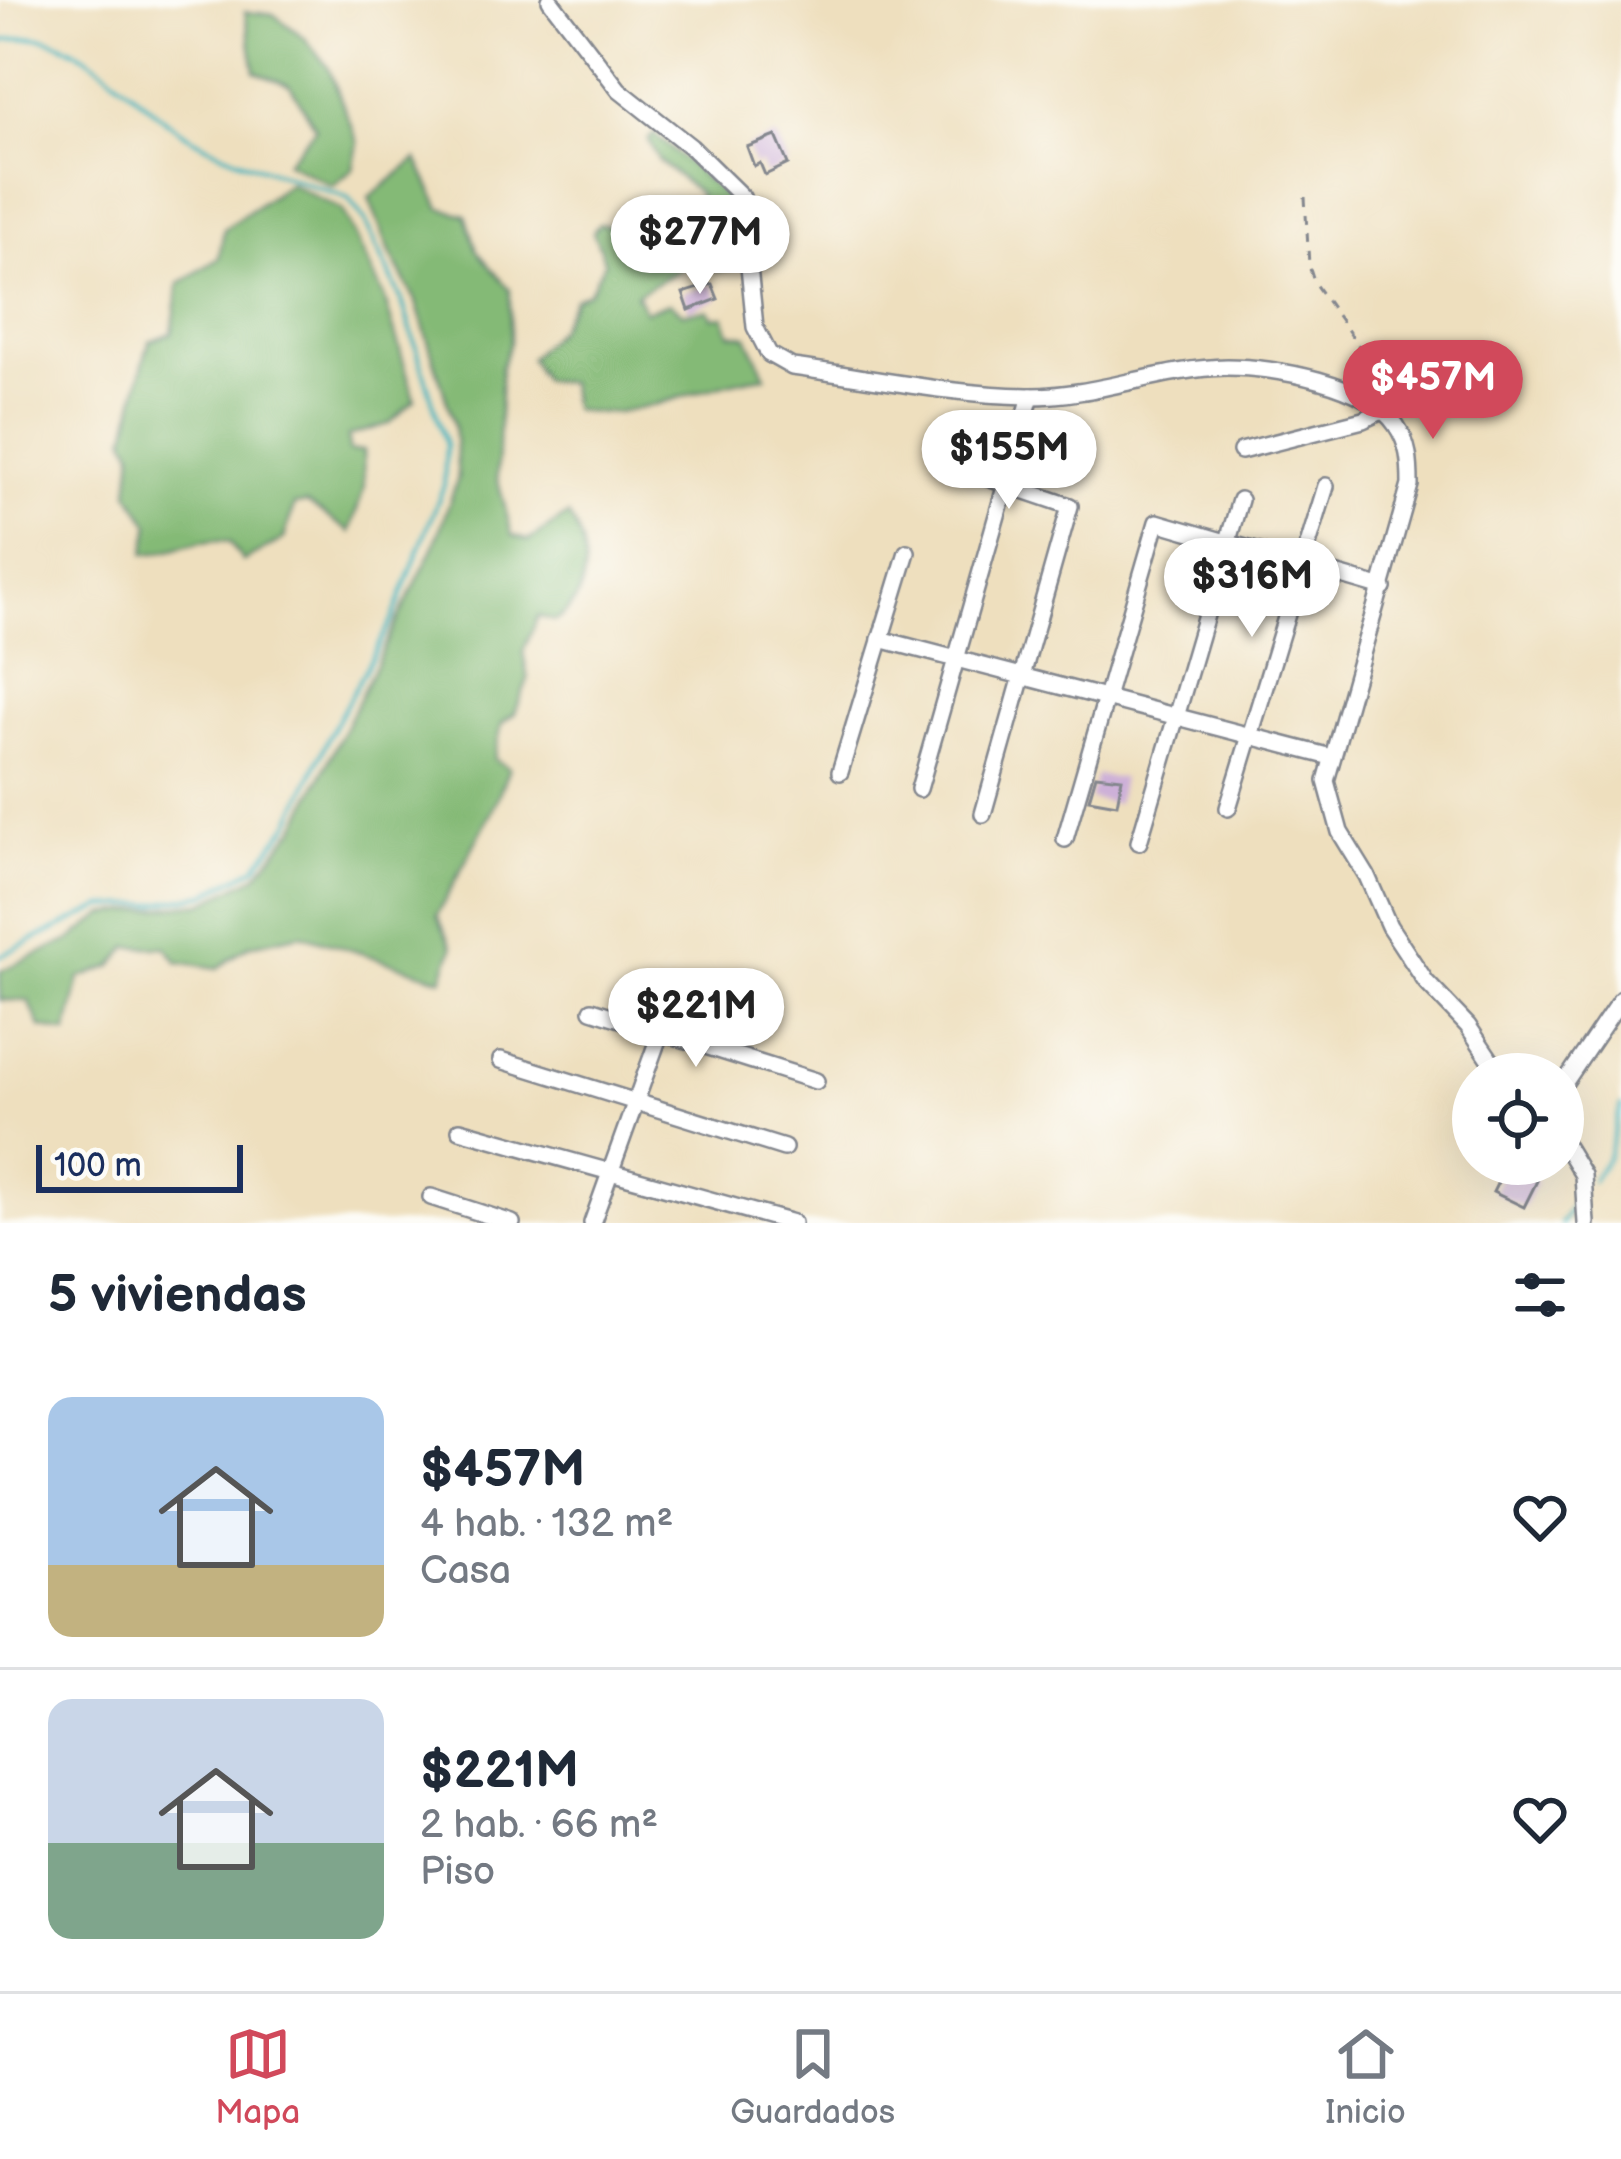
<!DOCTYPE html>
<html lang="es">
<head>
<meta charset="utf-8">
<style>
  body { margin:0; font-family:"Balsamiq Sans",sans-serif; background:#f2f2f3; color:#1f2937; height:100vh; display:flex; flex-direction:column; font-size:45px; white-space:nowrap }
  * { box-sizing:border-box; margin:0 }
  p { font-size:39px; color:#747a83 }
  .icon { flex:none; width:66px; height:66px; fill:none; stroke:currentColor; stroke-width:2; stroke-linecap:round; stroke-linejoin:round }
  .map { position:relative; height:1223px; overflow:hidden }
  .sheet { display:flex; flex-direction:column; background:#fff; flex:1 }
  .sheet>* { flex:none }
  .controls { position:absolute; left:1452px; top:1053px; display:grid; gap:24px }
  .controls a { display:grid; place-items:center; width:132px; height:132px; border-radius:50%; background:#fff; box-shadow:0 12px 48px #0002; font-size:60px }
  .scale { position:absolute; left:36px; bottom:30px; width:207px; box-sizing:border-box; padding-left:12px; border:6px solid #1b2f5e; border-top:0; font-size:33px; line-height:42px; white-space:nowrap; color:#1b2f5e; -webkit-text-stroke:9px #fdfcf7; paint-order:stroke }
  .price { position:absolute; translate:-50% -102px; padding:0 27px; border-radius:42px; background:#fff; color:#222; font-size:39px; line-height:78px; filter:drop-shadow(0 3px 6px #0008) }
  .price::after { content:''; position:absolute; left:50%; top:72px; width:36px; height:27px; margin-left:-18px; background:inherit; clip-path:polygon(0 0,100% 0,50% 100%) }
  .price.current { background:#d1495b; color:#fff }
  ul { padding:0; list-style:none }
  li { display:flex; align-items:center; gap:36px; height:300px; padding:0 48px }
  li+li { border-top:3px solid #e0e1e3 }
  li span { display:grid; place-items:center; flex:none; width:336px; height:240px; border-radius:24px; color:#555 }
  li>.icon { margin-inline-start:auto }
  span .icon { width:144px; height:144px; fill:#fffc; stroke-width:1 }
  li b { font-size:51px }
  h2 { display:flex; justify-content:space-between; align-items:center; height:144px; padding:0 48px; font-size:51px }
  .menu { display:flex; justify-content:space-around; align-items:center; height:168px; border-top:3px solid #e0e1e3; background:#fff; font-size:33px; color:#747a83 }
  .menu a { display:grid; justify-items:center; gap:6px }
  .menu .current { color:#d1495b }
  .map>svg:first-child { display:block }
  .forest { fill:#84ba76; stroke:#50746a; stroke-width:3 }
  .lines { fill:none; stroke-linecap:round; stroke-linejoin:round }
  .stream { stroke:#44b4bc; stroke-width:4.5 }
  .building { fill:#cdb0d8 }
  .minor-casing { stroke:#84878e; stroke-width:20 }
  .path { stroke:#84878e; stroke-width:3; stroke-dasharray:9 9; stroke-linecap:butt }
  .minor { stroke:#fff; stroke-width:15 }
</style>
</head>
<body>
<div class="map">
<svg width="1621" height="1223" viewBox="0 0 1621 1223">
  <rect width="100%" height="100%" fill="#fdfcf7"/>
  <filter id="ink" filterUnits="userSpaceOnUse"><feTurbulence type="fractalNoise" baseFrequency=".00833" numOctaves="2"/><feDisplacementMap in="SourceGraphic" scale="24" xChannelSelector="R" yChannelSelector="G"/><feConvolveMatrix kernelMatrix="1 2 1 2 8 2 1 2 1" color-interpolation-filters="sRGB"/></filter>
  <filter id="wash" filterUnits="userSpaceOnUse"><feTurbulence type="fractalNoise" baseFrequency=".004" numOctaves="4" result="noise"/><feDisplacementMap in="SourceGraphic" scale="48" xChannelSelector="R" yChannelSelector="G"/><feGaussianBlur stdDeviation="2.7" result="paint"/><feColorMatrix in="noise" values="0 0 0 0 0 0 0 0 0 0 0 0 0 0 0 0 0 1.4 0 .05"/><feComposite in="paint" operator="in"/></filter>
  <g filter="url(#wash)">
    <rect width="100%" height="100%" fill="#eedfbe"/>
    <g class="forest">
      <polygon points="245,12 273,14 305,38 328,67 358,143 353,169 333,186 286,162 316,128 290,85 255,71"/>
      <path d="M654,134L737,207L746,231L742,266L717,271L705,246L678,262L679,270L636,294L645,311L670,303L683,313L709,310L712,317L724,316L730,333L747,336L766,376C705,381 633,426 572,409L569,383L542,380L530,358L558,329L575,298L589,292L605,262L593,232L599,224L634,228L651,220L669,239L696,226L699,193L659,161L648,140Z"/>
      <path d="M417,159L440,208L466,215L477,251L510,290V342L501,367L497,476L512,535L528,541L568,515C592,550 592,596 555,621L538,616L523,652L528,679L515,713L502,723L494,759L509,768L492,811L437,915L453,948L442,979L301,934L250,945L218,968L178,962L166,947H128L113,966L80,978L67,1033L40,1027L29,1001L0,1000V971L70,940L105,914L203,903L256,876L296,827L434,546L458,478L454,424L415,299L391,255L369,198Z"/>
      <path d="M289,183L342,210L384,297L415,400L389,424L348,436L349,451H363L364,488L350,532L307,503L294,505L284,539L243,561L229,542C193,537 180,552 145,554L150,525L129,492L133,451L126,437C136,404 138,373 150,341L172,333L179,284L219,258L224,229Z"/>
    </g>
    <g class="lines">
      <g class="stream">
        <path d="M0,41C14,40 32,35 46,39C107,55 145,115 200,142C246,166 300,180 348,198L364,219L402,301L446,445L444,485L392,620L329,736L290,823L256,867L206,894L152,904L102,907L0,956"/>
        <polyline points="1592,1181 1608,1157 1621,1106"/>
        <polyline points="1561,1223 1577,1198"/>
      </g>
    </g>
    <g id="blocks">
      <g class="building">
        <polygon points="776,136 788,164 765,175 760,163 754,166 747,147"/>
        <polygon points="712,284 718,299 689,310 683,293"/>
        <polygon points="1096,775 1122,778 1117,804 1089,799"/>
        <polygon points="1506,1166 1537,1181 1524,1207 1493,1192"/>
      </g>
    </g>
  </g>
  <g filter="url(#ink)">
    <use href="#blocks" fill-opacity="0" stroke="#84878e" stroke-width="3"/>
    <g class="lines">
      <g class="minor-casing">
        <g id="minor">
          <path d="M550,0L619,90L691,147L742,197L751,220L748,257L755,327L769,354L792,367C869,377 950,395 1028,396C1096,397 1160,368 1227,367C1274,367 1368,383 1396,425C1409,444 1410,462 1410,485L1326,781L1340,832L1367,876L1389,926L1426,982L1468,1026L1500,1074"/>
          <polyline points="1241,451 1363,420 1382,411"/>
          <polyline points="964,470 1070,506 983,814"/>
          <polyline points="880,639 1331,757"/>
          <polyline points="840,772 907,552"/>
          <polyline points="919,789 1031,396"/>
          <polyline points="1228,808 1326,486"/>
          <polyline points="1065,839 1157,522 1383,588"/>
          <polyline points="1139,842 1240,500"/>
          <polyline points="592,1010 816,1081"/>
          <polyline points="501,1060 784,1148"/>
          <polyline points="1563,1085 1621,999"/>
          <polyline points="460,1130 793,1223"/>
          <polyline points="1563,1142 1583,1175 1586,1223"/>
          <polyline points="431,1197 512,1223"/>
          <polyline points="592,1223 679,981"/>
        </g>
      </g>
      <polyline class="path" points="1305,197 1309,265 1315,284 1382,379 1388,397"/>
      <use href="#minor" class="minor"/>
    </g>
  </g>
</svg>
<div class="controls">
<a><svg class="icon" aria-label="locate" viewBox="0 0 24 24"><circle cx="12" cy="12" r="6"/><path d="M12 2v4M12 18v4M2 12h4M18 12h4"/></svg></a>
</div>
<div class="scale">100 m</div>
<b class="price" style="left:700px;top:297px">$277M</b>
<b class="price current" style="left:1433px;top:442px">$457M</b>
<b class="price" style="left:1009px;top:512px">$155M</b>
<b class="price" style="left:1252px;top:640px">$316M</b>
<b class="price" style="left:696px;top:1070px">$221M</b>
</div>
<section class="sheet">
<h2>5 viviendas<svg class="icon" aria-label="filters" viewBox="0 0 24 24"><path d="M4 7h16M4 17h16"/><circle cx="9" cy="7" r="2"/><circle cx="15" cy="17" r="2"/></svg></h2>
<ul>
<li><span style="background:linear-gradient(#a9c7e8 70%,#c2b280 0)"><svg class="icon" aria-label="home" viewBox="0 0 24 24"><path d="M3 11l9-7 9 7M6 9v11h12V9"/></svg></span><div><b>$457M</b><p>4 hab. · 132 m²</p><p>Casa</p></div><svg class="icon" aria-label="heart" viewBox="0 0 24 24"><path d="M12 20l-8-8c-3-5 5-10 8-4 3-6 11-1 8 4z"/></svg></li>
<li><span style="background:linear-gradient(#c9d6e8 60%,#7fa58c 0)"><svg class="icon" aria-label="home" viewBox="0 0 24 24"><path d="M3 11l9-7 9 7M6 9v11h12V9"/></svg></span><div><b>$221M</b><p>2 hab. · 66 m²</p><p>Piso</p></div><svg class="icon" aria-label="heart" viewBox="0 0 24 24"><path d="M12 20l-8-8c-3-5 5-10 8-4 3-6 11-1 8 4z"/></svg></li>
</ul>
</section>
<nav class="menu">
<a class="current"><svg class="icon" aria-label="map" viewBox="0 0 24 24"><path d="M3 6l6-2 6 2 6-2v14l-6 2-6-2-6 2zM9 4v14M15 6v14"/></svg>Mapa</a>
<a><svg class="icon" aria-label="saved" viewBox="0 0 24 24"><path d="M7 4h10v16l-5-4-5 4z"/></svg>Guardados</a>
<a><svg class="icon" aria-label="home" viewBox="0 0 24 24"><path d="M3 11l9-7 9 7M6 9v11h12V9"/></svg>Inicio</a>
</nav>
</body>
</html>
